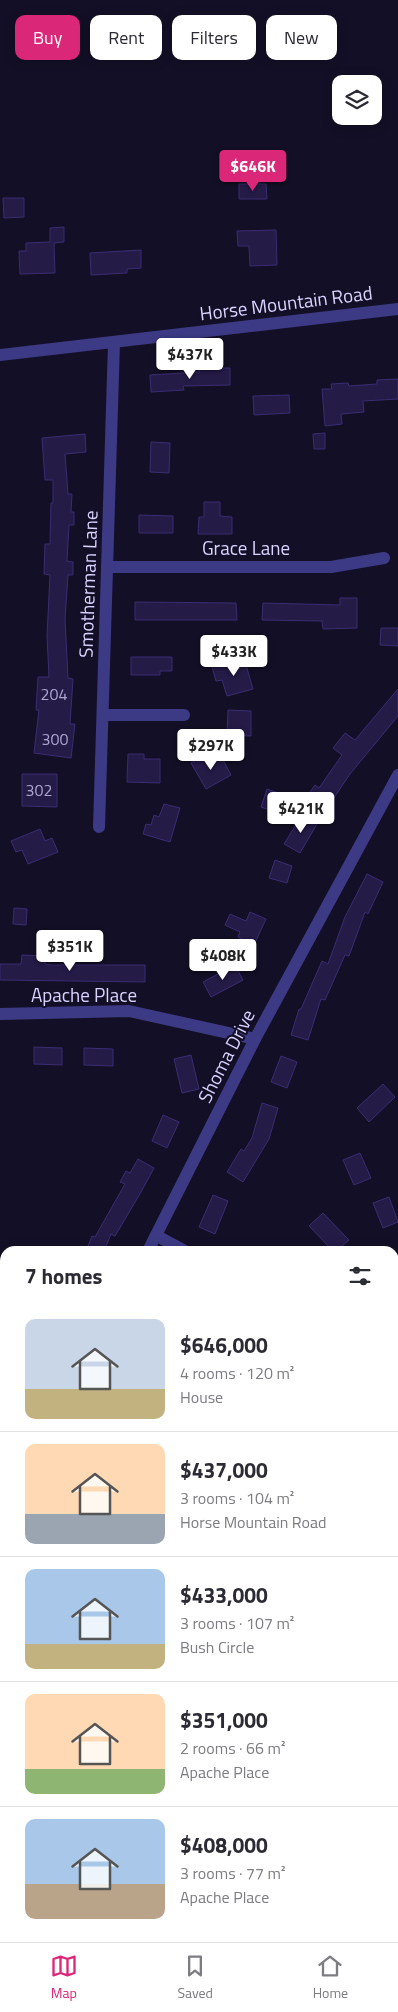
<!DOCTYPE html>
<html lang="en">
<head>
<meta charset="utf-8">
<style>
  body { margin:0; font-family:"Titillium Web",sans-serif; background:#f2f2f3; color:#2b2b33; height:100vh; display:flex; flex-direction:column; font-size:19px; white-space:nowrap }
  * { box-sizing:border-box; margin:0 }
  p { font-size:16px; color:#7c7c81 }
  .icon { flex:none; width:28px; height:28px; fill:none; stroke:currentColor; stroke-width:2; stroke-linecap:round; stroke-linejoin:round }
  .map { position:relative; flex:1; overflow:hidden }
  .details { position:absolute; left:0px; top:1246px; width:399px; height:696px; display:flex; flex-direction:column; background:#fff; border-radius:15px 15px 0 0; box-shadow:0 2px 12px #0003 }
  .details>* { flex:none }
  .guide { position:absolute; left:15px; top:15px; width:369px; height:45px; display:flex; gap:10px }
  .buttons { position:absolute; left:332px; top:75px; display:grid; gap:10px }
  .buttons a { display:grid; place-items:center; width:50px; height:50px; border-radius:10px; background:#fff; box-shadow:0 2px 12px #0003; font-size:25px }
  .price { position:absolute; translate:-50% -42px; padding:0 11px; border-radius:5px; background:#fff; color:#222; font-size:16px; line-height:32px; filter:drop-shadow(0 1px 2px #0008) }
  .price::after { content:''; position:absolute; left:50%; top:30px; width:15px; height:11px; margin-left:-8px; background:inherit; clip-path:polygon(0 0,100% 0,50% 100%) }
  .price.current { background:#db2777; color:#fff }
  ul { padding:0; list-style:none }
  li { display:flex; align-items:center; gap:15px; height:125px; padding:0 25px }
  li+li { border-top:1px solid #e1e1e2 }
  li span { display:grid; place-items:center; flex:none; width:140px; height:100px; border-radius:10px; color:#555 }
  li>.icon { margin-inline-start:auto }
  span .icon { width:60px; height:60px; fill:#fffc; stroke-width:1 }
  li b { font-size:21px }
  h2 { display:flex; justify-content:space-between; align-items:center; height:60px; padding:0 25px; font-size:21px }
  .pill { padding:0 18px; border-radius:10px; background:#fff; box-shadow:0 2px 12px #0003; font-size:18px; line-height:45px }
  .pill.current { background:#db2777; color:#fff }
  .tabs { display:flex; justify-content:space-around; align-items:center; height:70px; border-top:1px solid #e1e1e2; background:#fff; font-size:14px; color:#7c7c81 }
  .tabs a { display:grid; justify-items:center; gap:2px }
  .tabs .current { color:#db2777 }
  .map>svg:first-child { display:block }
  .building { fill:#241b47; stroke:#3b2d73 }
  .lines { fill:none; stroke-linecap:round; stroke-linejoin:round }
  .minor { stroke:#3d3a85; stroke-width:12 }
  .labels { text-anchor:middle; stroke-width:4; stroke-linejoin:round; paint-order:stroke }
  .number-label { font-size:16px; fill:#aca6d1 }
  .street-label { font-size:19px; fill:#d9d4ff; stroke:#130f26 }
</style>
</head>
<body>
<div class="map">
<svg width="398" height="1942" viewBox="0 0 398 1942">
  <rect width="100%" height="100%" fill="#130f26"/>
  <g class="building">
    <polygon points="239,184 266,184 267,199 239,199"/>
    <polygon points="3,198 24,198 24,217 4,218"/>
    <polygon points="64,227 64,242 54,243 55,273 20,274 19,251 26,251 26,243 50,242 50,228"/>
    <polygon points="276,230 277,265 250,266 249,246 238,246 237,231"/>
    <polygon points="141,250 141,268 127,269 127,273 91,275 90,253"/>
    <polygon points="199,368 230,368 230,385 183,386 184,390 151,392 150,375 199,372"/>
    <polygon points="398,379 398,399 363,401 364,412 341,414 342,424 325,426 322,389 332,389 331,384 348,383 349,386 377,384 377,380"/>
    <polygon points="289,395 290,413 254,415 253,396"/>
    <polygon points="325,433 325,449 314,449 313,434"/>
    <polygon points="85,434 86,452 65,454 68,494 72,494 71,512 74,512 74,525 69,525 67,561 73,562 73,575 68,575 65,619 68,678 73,679 70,724 75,724 71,758 34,753 39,710 36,710 38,677 49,677 47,636 50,575 44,574 45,544 50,544 51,503 53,503 53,480 45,480 42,438"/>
    <polygon points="151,442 170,443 169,473 150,472"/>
    <polygon points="204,502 220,502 220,516 232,517 232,534 198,534 199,517 204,517"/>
    <polygon points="139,515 173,516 173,533 139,533"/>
    <polygon points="340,598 357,598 357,628 323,629 322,621 262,620 263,603 340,605"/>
    <polygon points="135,602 236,603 237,620 135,620"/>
    <polygon points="381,628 398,628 398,646 380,645"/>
    <polygon points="131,657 172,657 172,671 160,671 160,675 131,675"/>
    <polygon points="244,658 253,689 227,696 222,680 216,681 212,667"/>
    <polygon points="398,689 398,716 350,774 327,808 308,795 315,785 319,788 342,755 333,748 345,733 355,740"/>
    <polygon points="228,710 251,711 251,736 227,735"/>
    <polygon points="128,754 144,754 144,759 160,759 160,783 127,782"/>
    <polygon points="205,755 210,763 221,756 231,775 206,789 191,763"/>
    <polygon points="22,774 57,774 57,807 22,806"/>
    <polygon points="267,789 284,795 278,813 261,807"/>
    <polygon points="164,804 180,808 170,842 143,834 146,824 151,825 154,815 159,817"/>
    <polygon points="302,815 317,824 300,853 284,844"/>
    <polygon points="40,829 45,841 52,838 58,852 28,864 22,850 16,852 11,841"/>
    <polygon points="275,860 292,866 287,883 269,878"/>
    <polygon points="367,874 383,882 368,914 365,912 349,956 345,955 325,1000 321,999 308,1040 291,1035 299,1009 301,1009 322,961 328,964 345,917"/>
    <polygon points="14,908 27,909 26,925 13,924"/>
    <polygon points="250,912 266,919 254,945 238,937 240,932 225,925 230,914 246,921"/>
    <polygon points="22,955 45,956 45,964 52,965 145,965 145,982 0,980 0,964 21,964"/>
    <polygon points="235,965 243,980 211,997 203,982"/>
    <polygon points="34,1047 62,1048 62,1065 34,1064"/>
    <polygon points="84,1048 113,1049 113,1066 84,1065"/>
    <polygon points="191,1055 199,1089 182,1093 174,1059"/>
    <polygon points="281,1056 297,1062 287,1088 271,1082"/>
    <polygon points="383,1084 395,1097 369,1122 357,1108"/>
    <polygon points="262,1103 278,1108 269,1139 243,1182 227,1172 241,1149 244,1151 252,1138"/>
    <polygon points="163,1115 179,1122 167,1148 152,1141"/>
    <polygon points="360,1153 371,1178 354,1185 343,1160"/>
    <polygon points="138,1159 154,1168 141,1192 115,1236 111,1234 104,1251 86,1251 92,1236 95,1237 125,1184 120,1182 126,1171 130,1173"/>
    <polygon points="213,1195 228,1201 215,1234 199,1227"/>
    <polygon points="389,1197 398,1222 383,1228 373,1203"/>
    <polygon points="323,1213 349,1240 336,1251 333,1251 309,1226"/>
  </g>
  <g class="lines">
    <g class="minor">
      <polyline points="0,355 398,309"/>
      <polyline points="107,567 331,567 384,558"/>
      <polyline points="103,715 184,715"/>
      <polyline points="99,827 114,343"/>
      <polyline points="0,1014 129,1011 255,1039"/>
      <polyline points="157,1236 185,1251"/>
      <polyline points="148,1251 255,1039 398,775"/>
      <polyline points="0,1388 5,1391"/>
      <polyline points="0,1483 5,1471"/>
      <polyline points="394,1510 398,1510"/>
      <polyline points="0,1723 5,1722"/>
      <polyline points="394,1746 398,1746"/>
      <polyline points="394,1802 398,1802"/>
    </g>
  </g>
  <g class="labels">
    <g class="number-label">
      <text x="54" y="700">204</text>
      <text x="55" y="745">300</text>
      <text x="39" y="796">302</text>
    </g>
    <g class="street-label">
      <text transform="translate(286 303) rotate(-7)" y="7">Horse Mountain Road</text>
      <text x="246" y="555">Grace Lane</text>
      <text transform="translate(88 584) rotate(-88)" y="7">Smotherman Lane</text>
      <text x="84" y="1002">Apache Place</text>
      <text transform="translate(226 1056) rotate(-63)" y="7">Shoma Drive</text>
    </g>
  </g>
</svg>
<div class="buttons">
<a><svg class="icon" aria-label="layers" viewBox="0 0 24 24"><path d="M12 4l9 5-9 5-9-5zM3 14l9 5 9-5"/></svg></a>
</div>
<b class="price current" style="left:253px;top:192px">$646K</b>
<b class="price" style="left:190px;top:380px">$437K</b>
<b class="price" style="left:234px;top:677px">$433K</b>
<b class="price" style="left:211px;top:771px">$297K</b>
<b class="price" style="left:301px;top:834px">$421K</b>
<b class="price" style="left:70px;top:972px">$351K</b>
<b class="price" style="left:223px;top:981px">$408K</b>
<div class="guide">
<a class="pill current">Buy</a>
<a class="pill">Rent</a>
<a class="pill">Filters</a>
<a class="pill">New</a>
</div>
<section class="details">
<h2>7 homes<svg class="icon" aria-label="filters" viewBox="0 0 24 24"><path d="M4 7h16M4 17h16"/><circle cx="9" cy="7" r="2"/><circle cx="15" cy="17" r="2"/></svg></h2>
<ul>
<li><span style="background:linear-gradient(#c9d6e8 70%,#c2b280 0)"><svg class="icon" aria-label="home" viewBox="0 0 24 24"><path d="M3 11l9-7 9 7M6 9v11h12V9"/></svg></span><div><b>$646,000</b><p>4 rooms · 120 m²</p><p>House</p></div></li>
<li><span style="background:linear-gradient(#ffd9b3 70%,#9aa5b1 0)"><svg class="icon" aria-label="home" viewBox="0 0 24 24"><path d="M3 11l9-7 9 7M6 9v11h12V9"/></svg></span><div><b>$437,000</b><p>3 rooms · 104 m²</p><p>Horse Mountain Road</p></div></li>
<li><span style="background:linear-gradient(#a9c7e8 75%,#c2b280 0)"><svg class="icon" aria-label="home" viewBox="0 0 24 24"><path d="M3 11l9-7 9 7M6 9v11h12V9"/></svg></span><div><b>$433,000</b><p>3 rooms · 107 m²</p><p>Bush Circle</p></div></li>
<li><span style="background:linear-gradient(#ffd9b3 75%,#8fb573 0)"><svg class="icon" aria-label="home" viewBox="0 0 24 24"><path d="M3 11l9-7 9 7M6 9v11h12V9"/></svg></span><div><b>$351,000</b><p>2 rooms · 66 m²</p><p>Apache Place</p></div></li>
<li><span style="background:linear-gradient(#a9c7e8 65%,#b9a48a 0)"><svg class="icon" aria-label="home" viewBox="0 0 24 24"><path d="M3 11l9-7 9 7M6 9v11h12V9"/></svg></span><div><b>$408,000</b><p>3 rooms · 77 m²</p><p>Apache Place</p></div></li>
</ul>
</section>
</div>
<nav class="tabs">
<a class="current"><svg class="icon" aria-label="map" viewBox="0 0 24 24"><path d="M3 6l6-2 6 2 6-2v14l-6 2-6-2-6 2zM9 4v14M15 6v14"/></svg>Map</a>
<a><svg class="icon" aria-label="saved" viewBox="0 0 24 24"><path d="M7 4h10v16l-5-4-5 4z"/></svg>Saved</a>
<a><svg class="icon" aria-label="home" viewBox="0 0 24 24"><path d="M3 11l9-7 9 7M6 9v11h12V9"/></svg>Home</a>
</nav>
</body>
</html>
